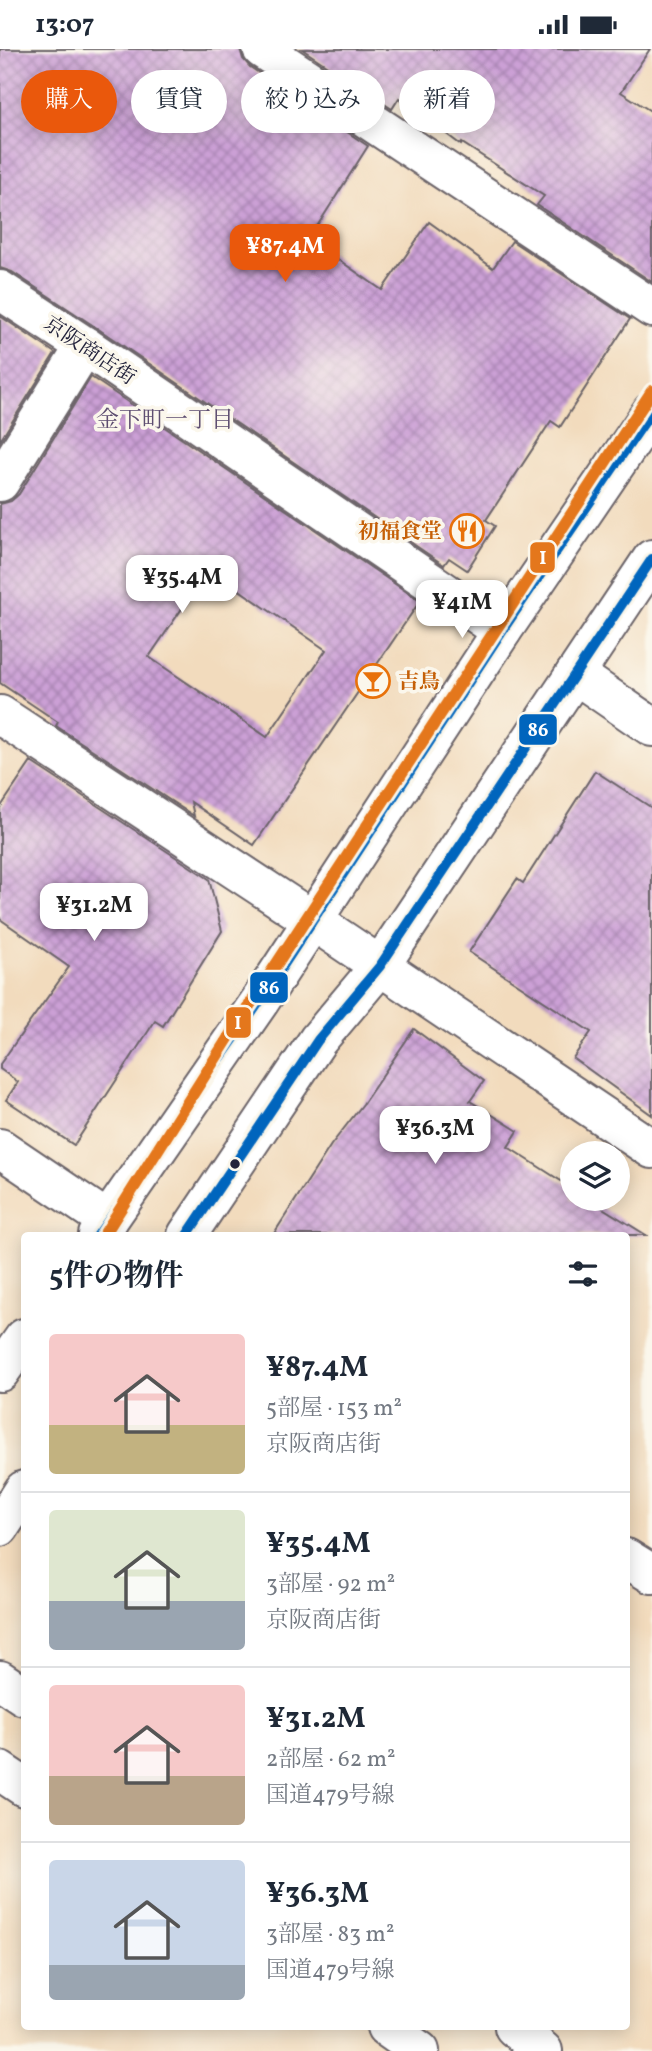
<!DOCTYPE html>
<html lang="ja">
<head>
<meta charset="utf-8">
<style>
  body { margin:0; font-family:Vollkorn,"Noto Serif JP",serif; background:#f2f2f3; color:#1f2937; height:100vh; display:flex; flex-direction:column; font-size:26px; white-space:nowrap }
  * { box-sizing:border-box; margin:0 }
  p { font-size:23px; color:#747a83 }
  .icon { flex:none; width:38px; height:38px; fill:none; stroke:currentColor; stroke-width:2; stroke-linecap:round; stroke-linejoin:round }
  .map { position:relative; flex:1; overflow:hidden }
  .panel { position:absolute; left:21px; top:1183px; width:609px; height:798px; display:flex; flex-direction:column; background:#fff; border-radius:7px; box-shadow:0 4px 18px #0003 }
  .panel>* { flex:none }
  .guide { position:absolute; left:21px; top:21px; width:611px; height:63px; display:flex; gap:14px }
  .fabs { position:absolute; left:560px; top:1092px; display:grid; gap:14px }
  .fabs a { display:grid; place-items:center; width:70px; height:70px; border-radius:50%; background:#fff; box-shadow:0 4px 18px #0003; font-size:35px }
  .price { position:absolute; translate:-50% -60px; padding:0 16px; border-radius:14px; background:#fff; color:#222; font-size:23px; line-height:46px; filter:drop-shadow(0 2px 4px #0008) }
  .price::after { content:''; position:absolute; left:50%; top:42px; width:21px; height:16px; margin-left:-10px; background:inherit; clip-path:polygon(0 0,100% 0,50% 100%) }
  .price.on { background:#ea580c; color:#fff }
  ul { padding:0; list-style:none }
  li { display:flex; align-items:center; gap:21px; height:175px; padding:0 28px }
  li+li { border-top:2px solid #e0e1e3 }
  li span { display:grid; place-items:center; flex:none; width:196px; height:140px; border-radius:7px; color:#555 }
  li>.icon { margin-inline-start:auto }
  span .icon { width:84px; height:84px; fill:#fffc; stroke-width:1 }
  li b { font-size:30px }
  h2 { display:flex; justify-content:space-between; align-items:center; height:84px; padding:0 28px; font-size:30px }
  .pill { padding:0 24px; border-radius:32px; background:#fff; box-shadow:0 4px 18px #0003; font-size:24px; line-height:63px }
  .pill.on { background:#ea580c; color:#fff }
  .status { display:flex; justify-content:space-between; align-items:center; height:49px; padding:0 35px; background:#fff; direction:ltr }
  .status svg { height:19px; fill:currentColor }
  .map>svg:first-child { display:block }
  .building { fill:url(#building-cross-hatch); fill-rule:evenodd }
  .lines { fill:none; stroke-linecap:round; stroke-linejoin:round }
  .minor-casing { stroke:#6b6368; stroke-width:42 }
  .highway-casing { stroke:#6b6368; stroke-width:42 }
  .minor { stroke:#fff; stroke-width:38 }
  .highway { stroke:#fff; stroke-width:38 }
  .bus-1-casing { stroke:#fbf7ec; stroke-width:16 }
  .bus-1 { stroke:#0065bd; stroke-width:10 }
  .metro-1-casing { stroke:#fbf7ec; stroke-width:18 }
  .metro-1 { stroke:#e4771c; stroke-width:12 }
  .bus-dot { fill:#22223b; stroke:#fbf7ec; stroke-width:2.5 }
  .labels { text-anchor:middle; stroke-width:7; stroke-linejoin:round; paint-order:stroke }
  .street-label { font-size:21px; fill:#22223b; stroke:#fbf7ec }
  .food-label { font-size:21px; font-weight:bold; fill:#c56008; stroke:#fbf7ec; text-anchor:end }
  .neighbourhood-label { font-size:23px; fill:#5e4e71; stroke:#fbf7ec }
  .line-badge { stroke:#fbf7ec; stroke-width:2.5 }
  .badge-label { font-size:19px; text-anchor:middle; font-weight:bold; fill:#fff }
</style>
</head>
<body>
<div class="status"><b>13:07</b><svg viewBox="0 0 49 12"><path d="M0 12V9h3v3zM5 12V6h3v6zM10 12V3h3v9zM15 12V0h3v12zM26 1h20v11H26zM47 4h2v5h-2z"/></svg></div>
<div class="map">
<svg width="652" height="2002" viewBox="0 0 652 2002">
  <defs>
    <pattern id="building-cross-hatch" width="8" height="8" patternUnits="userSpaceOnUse" patternTransform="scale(1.75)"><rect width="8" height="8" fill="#cca0d6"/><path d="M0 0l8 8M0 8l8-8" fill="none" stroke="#a582af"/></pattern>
  </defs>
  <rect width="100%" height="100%" fill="#fbf7ec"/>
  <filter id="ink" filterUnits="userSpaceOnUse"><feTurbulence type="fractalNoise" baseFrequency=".0143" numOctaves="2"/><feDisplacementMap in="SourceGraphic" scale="14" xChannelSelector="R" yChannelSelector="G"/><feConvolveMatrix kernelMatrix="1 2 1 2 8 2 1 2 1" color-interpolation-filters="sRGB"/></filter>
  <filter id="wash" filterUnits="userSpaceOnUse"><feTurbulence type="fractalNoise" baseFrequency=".00686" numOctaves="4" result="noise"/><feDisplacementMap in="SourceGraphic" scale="28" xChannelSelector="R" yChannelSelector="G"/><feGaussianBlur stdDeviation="1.57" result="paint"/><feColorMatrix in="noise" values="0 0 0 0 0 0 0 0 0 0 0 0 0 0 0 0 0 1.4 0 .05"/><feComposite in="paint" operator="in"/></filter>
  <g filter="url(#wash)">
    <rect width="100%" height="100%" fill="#f2dbbd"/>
    <g id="blocks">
      <g class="building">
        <polygon points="0,0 240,0 243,10 250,18 368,97 309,190 382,241 429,173 493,219 512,192 630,270 560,378 551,372 486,471 495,477 467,521 449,509 444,516 97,279 12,223 0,219"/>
        <polygon points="302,0 650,0 621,43 652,63 652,233 537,156 544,147 462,94 461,96 399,49 392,60"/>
        <polygon points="0,267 55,304 0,392"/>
        <path d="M91,328L420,552L254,796L191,753L194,767L56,677L58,673L0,634V455L11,452L19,445ZM209,520L326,601L267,688L149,608Z"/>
        <polygon points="31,713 209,830 222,882 163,977 155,972 74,1096 6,1051 18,1033 0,1020 0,1015 69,918 0,870 0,759"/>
        <polygon points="595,722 652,759 652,1066 573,1009 591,983 469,903 517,830 523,834"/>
        <polygon points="414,980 484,1032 470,1052 518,1082 508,1098 572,1139 572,1150 588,1150 646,1186 273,1186 331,1096 363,1055"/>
      </g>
    </g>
  </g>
  <g filter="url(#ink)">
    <use href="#blocks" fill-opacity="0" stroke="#6b6368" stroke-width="2"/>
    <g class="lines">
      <g class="minor-casing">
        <g id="minor">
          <polyline points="262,0 652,259"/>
          <polyline points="0,241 85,297 502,582"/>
          <polyline points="0,433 85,297"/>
          <polyline points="575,625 652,678"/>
          <polyline points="0,666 312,871 652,1100"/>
          <polyline points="0,1099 108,1172"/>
          <polyline points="626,1509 652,1525"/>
        </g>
      </g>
      <g class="highway-casing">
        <g id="highway">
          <polyline points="98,1186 260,952 502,582 652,362"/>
          <polyline points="187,1186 318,991 380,917 652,510"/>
          <polyline points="0,1323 24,1289"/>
          <polyline points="0,1478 24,1441"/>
          <polyline points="0,1631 24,1647"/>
          <polyline points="0,1722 24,1738"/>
          <polyline points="386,1978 420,2002"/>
          <polyline points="514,1978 543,2002"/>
        </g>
      </g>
      <use href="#minor" class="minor"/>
      <use href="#highway" class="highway"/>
      <g class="bus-1-casing">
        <g id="bus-1">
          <polyline points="98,1186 260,952 502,582 652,362"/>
          <polyline points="187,1186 318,991 380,917 652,510"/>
        </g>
      </g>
      <use href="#bus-1" class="bus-1"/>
      <g class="metro-1-casing">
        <polyline id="metro-1" points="104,1186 232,983 652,342"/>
      </g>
      <use href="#metro-1" class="metro-1"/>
    </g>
  </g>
  <defs>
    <g id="restaurant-ring" transform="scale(1.75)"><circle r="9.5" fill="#fbf7ec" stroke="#e8710a" stroke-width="1.5"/><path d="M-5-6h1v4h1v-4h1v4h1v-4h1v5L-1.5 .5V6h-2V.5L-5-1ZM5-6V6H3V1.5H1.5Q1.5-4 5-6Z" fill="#e8710a"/></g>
    <g id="bar-ring" transform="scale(1.75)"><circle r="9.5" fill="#fbf7ec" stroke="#e8710a" stroke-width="1.5"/><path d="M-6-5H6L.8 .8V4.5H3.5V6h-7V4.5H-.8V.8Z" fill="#e8710a"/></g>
  </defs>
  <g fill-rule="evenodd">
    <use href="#restaurant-ring" x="467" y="482"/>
    <use href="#bar-ring" x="373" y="632"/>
  </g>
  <circle class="bus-dot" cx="235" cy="1115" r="6"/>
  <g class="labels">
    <g class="street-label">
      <text transform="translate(90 301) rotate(34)" y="7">京阪商店街</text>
    </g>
    <g class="food-label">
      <text x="442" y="489">初福食堂</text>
      <text x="398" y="639" text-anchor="start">吉鳥</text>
    </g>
    <g class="neighbourhood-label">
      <text x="165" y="378">金下町一丁目</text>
    </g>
  </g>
  <g class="line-badge">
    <rect x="529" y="492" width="27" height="33" rx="7" fill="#e4771c"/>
    <rect x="518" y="664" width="40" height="33" rx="7" fill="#0065bd"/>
    <rect x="249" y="922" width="40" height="33" rx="7" fill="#0065bd"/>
    <rect x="225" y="957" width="27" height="33" rx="7" fill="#e4771c"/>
  </g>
  <g class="badge-label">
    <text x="543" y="515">I</text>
    <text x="538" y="687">86</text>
    <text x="269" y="945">86</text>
    <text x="238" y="980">I</text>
  </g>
</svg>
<div class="fabs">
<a><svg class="icon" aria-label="layers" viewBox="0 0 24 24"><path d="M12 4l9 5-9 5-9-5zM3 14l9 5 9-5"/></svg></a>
</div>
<b class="price on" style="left:285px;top:235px">¥87.4M</b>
<b class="price" style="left:182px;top:566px">¥35.4M</b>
<b class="price" style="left:462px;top:591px">¥41M</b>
<b class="price" style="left:94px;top:894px">¥31.2M</b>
<b class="price" style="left:435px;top:1117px">¥36.3M</b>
<div class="guide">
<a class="pill on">購入</a>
<a class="pill">賃貸</a>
<a class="pill">絞り込み</a>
<a class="pill">新着</a>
</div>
<section class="panel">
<h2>5件の物件<svg class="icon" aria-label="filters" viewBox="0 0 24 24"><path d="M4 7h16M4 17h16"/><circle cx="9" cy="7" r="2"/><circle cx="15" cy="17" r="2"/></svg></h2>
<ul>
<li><span style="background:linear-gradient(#f6c9c9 65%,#c2b280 0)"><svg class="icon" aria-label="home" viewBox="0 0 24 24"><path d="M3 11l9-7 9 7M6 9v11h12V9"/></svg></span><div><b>¥87.4M</b><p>5部屋 · 153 m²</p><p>京阪商店街</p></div></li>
<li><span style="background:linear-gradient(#dfe7d0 65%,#9aa5b1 0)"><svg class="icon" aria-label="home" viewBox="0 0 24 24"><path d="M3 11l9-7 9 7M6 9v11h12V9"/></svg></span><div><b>¥35.4M</b><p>3部屋 · 92 m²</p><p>京阪商店街</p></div></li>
<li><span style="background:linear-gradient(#f6c9c9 65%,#b9a48a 0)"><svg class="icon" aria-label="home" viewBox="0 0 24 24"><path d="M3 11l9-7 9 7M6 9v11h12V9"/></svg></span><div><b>¥31.2M</b><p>2部屋 · 62 m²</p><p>国道479号線</p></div></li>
<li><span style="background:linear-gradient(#c9d6e8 75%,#9aa5b1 0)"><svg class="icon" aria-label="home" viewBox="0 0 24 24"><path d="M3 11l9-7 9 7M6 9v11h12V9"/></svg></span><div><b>¥36.3M</b><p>3部屋 · 83 m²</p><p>国道479号線</p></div></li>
</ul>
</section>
</div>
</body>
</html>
